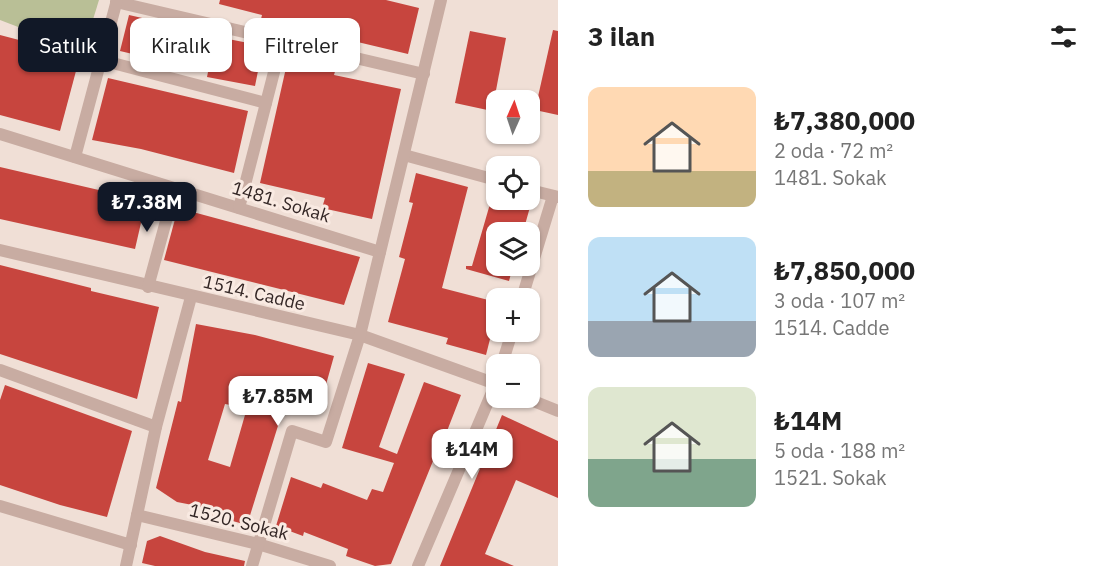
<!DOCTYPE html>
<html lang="tr">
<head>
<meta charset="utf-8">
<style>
  body { margin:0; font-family:"IBM Plex Sans",sans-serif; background:#f6f6f6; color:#222; height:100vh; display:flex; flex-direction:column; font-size:22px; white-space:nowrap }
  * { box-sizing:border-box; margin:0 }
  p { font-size:20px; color:#767676 }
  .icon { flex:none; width:33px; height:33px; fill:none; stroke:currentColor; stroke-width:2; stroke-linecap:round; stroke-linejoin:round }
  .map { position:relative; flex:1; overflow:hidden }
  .side { display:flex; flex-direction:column; background:#fff; width:552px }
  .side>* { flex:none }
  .top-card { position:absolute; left:18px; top:18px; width:450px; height:54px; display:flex; gap:12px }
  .needle { width:39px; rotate:3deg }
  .buttons { position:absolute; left:486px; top:90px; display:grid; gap:12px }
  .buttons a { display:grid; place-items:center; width:54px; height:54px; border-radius:12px; background:#fff; box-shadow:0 2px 4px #0004; font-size:30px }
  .price { position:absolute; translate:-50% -51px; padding:0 14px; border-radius:12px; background:#fff; color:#222; font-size:20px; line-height:39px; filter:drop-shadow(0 2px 3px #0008) }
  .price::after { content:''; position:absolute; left:50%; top:36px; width:18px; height:14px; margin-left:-9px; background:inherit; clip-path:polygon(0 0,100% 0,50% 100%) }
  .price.active { background:#111827; color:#fff }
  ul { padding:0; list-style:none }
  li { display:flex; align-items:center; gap:18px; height:150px; padding:0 30px }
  li span { display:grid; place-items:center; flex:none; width:168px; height:120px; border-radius:12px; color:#555 }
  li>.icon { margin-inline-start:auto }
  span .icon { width:72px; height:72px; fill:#fffc; stroke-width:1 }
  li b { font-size:26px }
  h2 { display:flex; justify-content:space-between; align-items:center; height:72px; padding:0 30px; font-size:26px }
  .chip { padding:0 21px; border-radius:12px; background:#fff; box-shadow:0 2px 4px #0004; font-size:21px; line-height:54px }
  .chip.active { background:#111827; color:#fff }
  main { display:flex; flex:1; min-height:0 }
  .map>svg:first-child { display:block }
  .green { fill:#b9bf96 }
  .building { fill:#c7453e; fill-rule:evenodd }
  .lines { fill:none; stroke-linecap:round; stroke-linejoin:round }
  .minor { stroke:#c8aca2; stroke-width:12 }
  .labels { text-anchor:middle; stroke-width:6; stroke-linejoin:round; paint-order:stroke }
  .street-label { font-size:18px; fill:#332625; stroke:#f9eae2 }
</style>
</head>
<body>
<main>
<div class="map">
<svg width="558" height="566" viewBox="0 0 558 566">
  <rect width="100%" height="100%" fill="#f0dfd6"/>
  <polygon class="green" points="0,0 99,0 83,52 0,20"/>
  <g class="building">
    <polygon points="220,0 386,0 419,8 408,54 261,19 262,15 219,4"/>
    <polygon points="129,15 204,32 203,34 263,46 255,86 207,77 208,72 120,51"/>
    <polygon points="553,30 558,31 558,115 535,110"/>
    <polygon points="470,31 506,38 492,111 455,103"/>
    <polygon points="0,35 80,56 60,131 0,115"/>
    <polygon points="288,59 336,68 334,75 401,89 372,219 322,208 325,198 260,183"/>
    <polygon points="108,78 248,111 234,173 141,149 92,140"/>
    <polygon points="0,167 146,201 135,249 0,219"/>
    <polygon points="416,173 468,187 442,288 496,302 496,315 486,355 446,344 448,338 388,322 405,259 399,257 413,203 409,202"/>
    <polygon points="492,197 496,200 530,207 523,232 496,232 496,266 513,266 509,281 466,269 466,266 472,266"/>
    <polygon points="178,208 360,257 344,305 164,260"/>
    <polygon points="0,265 91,288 91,291 159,307 137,399 0,354"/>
    <path d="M196,324L255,335L334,356L320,406L287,397L247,525L211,515L213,509L177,502L156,488L178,401L181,402ZM225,404L247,408L230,467L208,460Z"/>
    <polygon points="368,363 405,374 379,447 397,454 424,382 461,395 435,462 433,461 391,564 375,566 346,556 348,549 304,532 303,536 276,526 291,477 321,488 323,483 367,500 372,489 383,492 394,463 342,448"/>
    <polygon points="5,385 132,431 107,517 60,505 0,485 0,400"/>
    <polygon points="502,415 558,441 558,498 516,480 485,554 514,566 440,566"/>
    <polygon points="160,536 205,552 245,561 244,566 155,566 142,563 147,541"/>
  </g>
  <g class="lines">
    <g class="minor">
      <polyline points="116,2 424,74"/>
      <polyline points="101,60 266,103"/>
      <polyline points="0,134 380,252"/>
      <polyline points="404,155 496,180"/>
      <polyline points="75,157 117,0"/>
      <polyline points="530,190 558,197"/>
      <polyline points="239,208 282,41"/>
      <polyline points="0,250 360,335 496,384"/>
      <polyline points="148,287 175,188"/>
      <polyline points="522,298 553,196"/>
      <polyline points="502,364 512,332"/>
      <polyline points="0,370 156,427"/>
      <polyline points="526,398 558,411"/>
      <polyline points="0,506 131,545"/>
      <polyline points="137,515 258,544 330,566"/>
      <polyline points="126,566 156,427 191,297"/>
      <polyline points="252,566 292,431 326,442 360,335 441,0"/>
      <polyline points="418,566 496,383"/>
    </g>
  </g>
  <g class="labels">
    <g class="street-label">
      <text transform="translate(281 202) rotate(17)" y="6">1481. Sokak</text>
      <text transform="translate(254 293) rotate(13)" y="6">1514. Cadde</text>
      <text transform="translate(239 522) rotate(14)" y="6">1520. Sokak</text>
    </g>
  </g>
</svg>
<div class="buttons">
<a><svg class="needle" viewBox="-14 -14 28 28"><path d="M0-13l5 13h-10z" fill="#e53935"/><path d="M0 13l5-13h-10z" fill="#767676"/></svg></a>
<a><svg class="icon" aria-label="locate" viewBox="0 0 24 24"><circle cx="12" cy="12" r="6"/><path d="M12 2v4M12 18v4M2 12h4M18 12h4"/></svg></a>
<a><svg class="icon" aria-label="layers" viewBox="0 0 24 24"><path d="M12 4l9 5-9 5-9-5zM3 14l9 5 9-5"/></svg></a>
<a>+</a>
<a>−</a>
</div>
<b class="price active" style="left:147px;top:233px">₺7.38M</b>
<b class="price" style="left:278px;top:427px">₺7.85M</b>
<b class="price" style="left:472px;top:480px">₺14M</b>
<div class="top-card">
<a class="chip active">Satılık</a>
<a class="chip">Kiralık</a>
<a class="chip">Filtreler</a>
</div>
</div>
<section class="side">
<h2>3 ilan<svg class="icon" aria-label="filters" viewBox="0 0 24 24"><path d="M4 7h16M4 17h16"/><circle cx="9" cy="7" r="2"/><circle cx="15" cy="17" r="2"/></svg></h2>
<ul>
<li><span style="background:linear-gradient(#ffd9b3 70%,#c2b280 0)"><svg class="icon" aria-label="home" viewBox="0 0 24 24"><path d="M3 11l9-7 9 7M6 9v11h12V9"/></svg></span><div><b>₺7,380,000</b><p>2 oda · 72 m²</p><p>1481. Sokak</p></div></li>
<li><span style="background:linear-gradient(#bfe0f5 70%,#9aa5b1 0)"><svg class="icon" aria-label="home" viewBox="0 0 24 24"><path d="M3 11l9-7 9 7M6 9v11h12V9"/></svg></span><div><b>₺7,850,000</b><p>3 oda · 107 m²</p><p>1514. Cadde</p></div></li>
<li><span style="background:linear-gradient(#dfe7d0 60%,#7fa58c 0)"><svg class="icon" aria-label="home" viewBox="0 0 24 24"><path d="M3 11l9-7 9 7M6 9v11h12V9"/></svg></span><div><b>₺14M</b><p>5 oda · 188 m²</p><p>1521. Sokak</p></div></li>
</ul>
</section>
</main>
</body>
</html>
